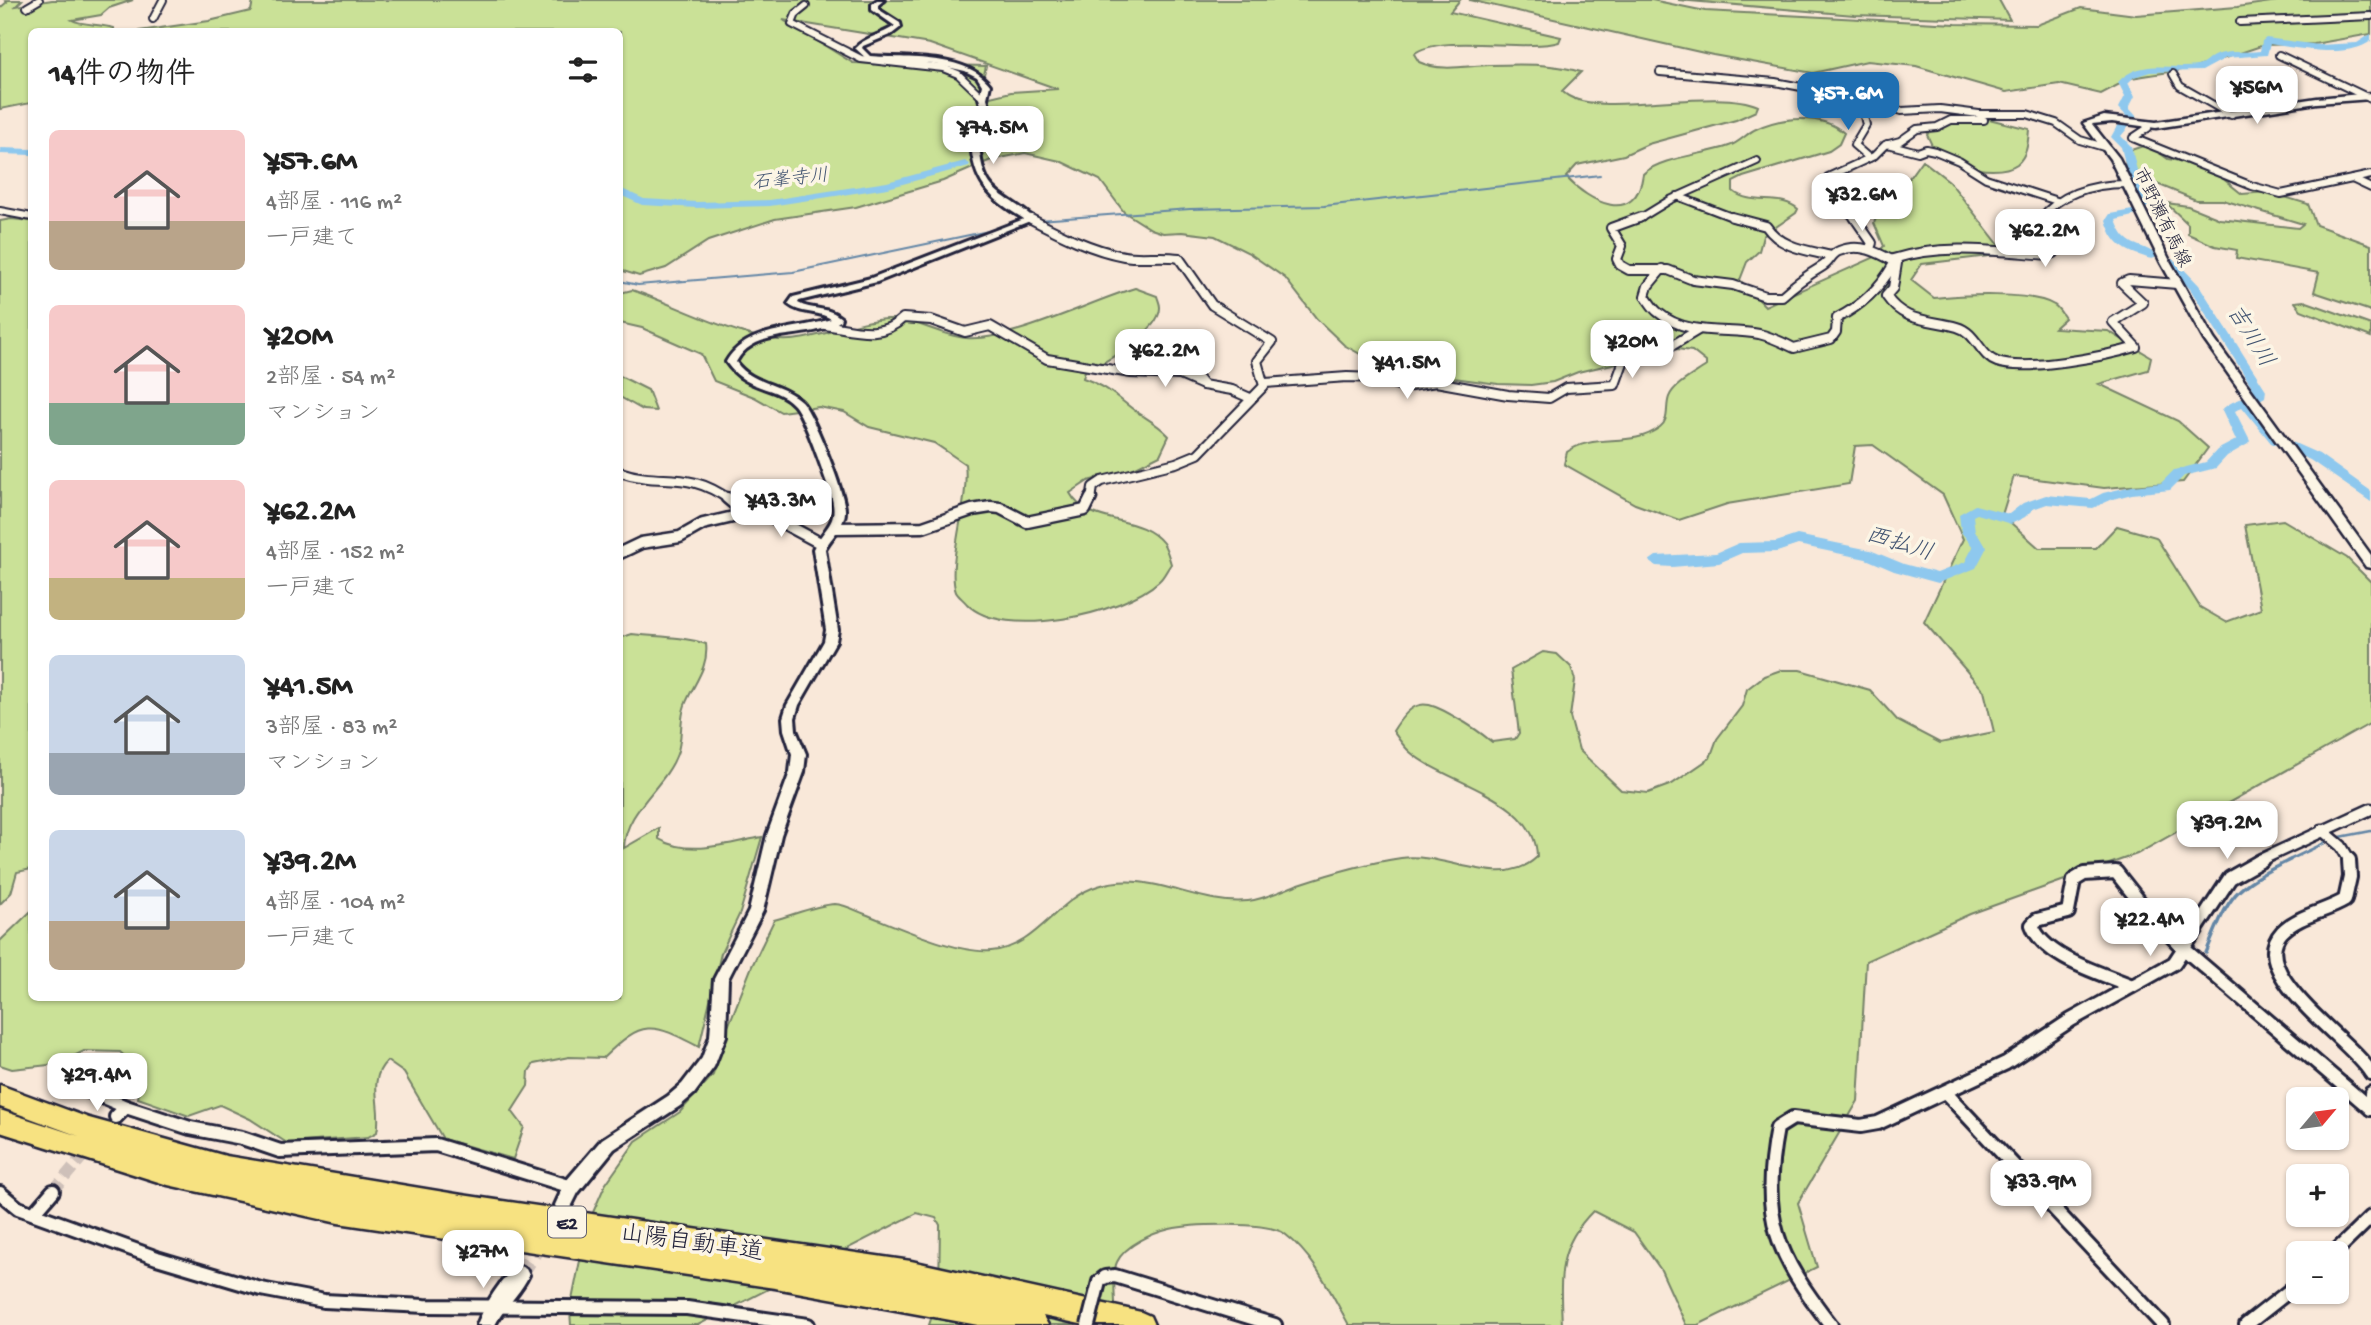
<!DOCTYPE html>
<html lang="ja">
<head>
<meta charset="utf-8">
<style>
  body { margin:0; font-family:"Gochi Hand","Klee One",sans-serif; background:#f6f6f6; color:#222; height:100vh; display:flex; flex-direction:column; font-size:26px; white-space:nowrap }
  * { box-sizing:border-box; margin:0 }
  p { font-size:23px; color:#767676 }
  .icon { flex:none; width:38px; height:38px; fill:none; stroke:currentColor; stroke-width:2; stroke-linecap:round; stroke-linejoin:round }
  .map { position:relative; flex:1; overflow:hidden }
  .details { position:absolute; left:28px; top:28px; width:595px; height:973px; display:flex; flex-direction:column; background:#fff; border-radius:10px; box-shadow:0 2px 5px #0004 }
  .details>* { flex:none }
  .needle { width:46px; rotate:61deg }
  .tools { position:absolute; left:2286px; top:1087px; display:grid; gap:14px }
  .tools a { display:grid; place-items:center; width:63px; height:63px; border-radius:10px; background:#fff; box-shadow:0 2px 5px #0004; font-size:35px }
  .price { position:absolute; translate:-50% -60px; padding:0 16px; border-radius:14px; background:#fff; color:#222; font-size:23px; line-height:46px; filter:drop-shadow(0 2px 4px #0008) }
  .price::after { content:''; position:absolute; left:50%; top:42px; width:21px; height:16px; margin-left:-10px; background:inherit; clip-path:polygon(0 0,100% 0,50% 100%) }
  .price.active { background:#1f6fb2; color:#fff }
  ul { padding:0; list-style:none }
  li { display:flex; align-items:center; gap:21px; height:175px; padding:0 21px }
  li span { display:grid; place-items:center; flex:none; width:196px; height:140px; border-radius:10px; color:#555 }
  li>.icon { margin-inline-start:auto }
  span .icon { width:84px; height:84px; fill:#fffc; stroke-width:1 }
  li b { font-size:30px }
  h2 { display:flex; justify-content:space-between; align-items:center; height:84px; padding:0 21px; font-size:30px }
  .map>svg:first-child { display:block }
  .green { fill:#cae197; stroke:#768269; stroke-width:2; fill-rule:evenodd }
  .water { fill:#8ec8ee; stroke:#6386a6; stroke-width:2 }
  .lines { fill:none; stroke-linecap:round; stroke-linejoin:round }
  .stream-far2 { stroke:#6386a6; stroke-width:2 }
  .stream-far1 { stroke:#6386a6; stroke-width:2.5 }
  .stream { stroke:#6386a6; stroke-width:3.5 }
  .river { fill:#8ec8ee; fill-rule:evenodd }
  .minor-tunnel { stroke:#cec0b9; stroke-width:12; stroke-dasharray:12 6; stroke-linecap:butt }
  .tertiary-tunnel { stroke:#cec0b9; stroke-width:16; stroke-dasharray:16 8; stroke-linecap:butt }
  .minor-far3-casing { stroke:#22223b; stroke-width:10 }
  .minor-far2-casing { stroke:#22223b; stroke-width:12 }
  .minor-far1-casing { stroke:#22223b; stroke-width:15 }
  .minor-casing { stroke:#22223b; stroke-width:18 }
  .tertiary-casing { stroke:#22223b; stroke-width:6 }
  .secondary-casing { stroke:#22223b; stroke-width:5 }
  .motorway-casing { stroke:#22223b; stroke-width:5 }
  .minor-far3 { stroke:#fcf5e5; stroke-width:6 }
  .minor-far2 { stroke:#fcf5e5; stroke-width:8 }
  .minor-far1 { stroke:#fcf5e5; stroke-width:10 }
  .minor { stroke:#fcf5e5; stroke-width:12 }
  .tertiary { fill:#fcf5e5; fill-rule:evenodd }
  .secondary { fill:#fcf5e5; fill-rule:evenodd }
  .motorway { fill:#f7e281; fill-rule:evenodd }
  .minor-bridge-casing { stroke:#22223b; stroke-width:18; stroke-linecap:butt }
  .minor-bridge { stroke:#fcf5e5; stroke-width:12 }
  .labels { text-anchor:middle; stroke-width:7; stroke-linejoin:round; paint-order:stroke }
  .far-street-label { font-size:18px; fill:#22223b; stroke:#fcf5e5 }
  .far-water-label { font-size:19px; font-style:italic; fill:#425471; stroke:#fcf5e5 }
  .shield { fill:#fcf5e5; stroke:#63616e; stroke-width:2 }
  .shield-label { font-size:19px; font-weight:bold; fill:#22223b }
  .water-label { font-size:23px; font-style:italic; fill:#425471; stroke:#fcf5e5 }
  .near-street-label { font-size:24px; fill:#22223b; stroke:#fcf5e5 }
</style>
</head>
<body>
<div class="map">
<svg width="2371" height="1325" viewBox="0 0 2371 1325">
  <rect width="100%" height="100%" fill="#f9e8d9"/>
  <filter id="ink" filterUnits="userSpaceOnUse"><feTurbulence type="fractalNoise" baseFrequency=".0143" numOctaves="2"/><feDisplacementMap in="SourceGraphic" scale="14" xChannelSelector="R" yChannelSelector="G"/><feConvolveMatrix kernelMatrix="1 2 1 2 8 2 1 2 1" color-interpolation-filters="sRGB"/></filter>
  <g filter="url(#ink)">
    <g class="green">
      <path d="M5,0H22L16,6L52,0H133L109,8L101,15L72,20C81,25 101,24 114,28V31L32,32L31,103L0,109V8L7,2Z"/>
      <path d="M253,0H1460L1450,12L1561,37L1559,42C1525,52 1439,33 1414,54L1419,62C1441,72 1465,66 1489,65C1519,64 1552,63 1581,72L1562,91C1591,122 1712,85 1758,106L1756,111L1736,120L1648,144L1624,155L1577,165L1566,177C1589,202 1636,227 1643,174C1660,157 1705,155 1729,146C1739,143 1747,133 1756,129C1781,117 1822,113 1844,133L1839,144L1829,151L1743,177L1733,182V191C1751,207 1781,193 1798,209L1796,213L1763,236L1759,251L1747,262L1740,280L1765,306L1873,258L1884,246L1874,223L1885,196L1909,178L1922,160L1949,181L2006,254L1922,264L1911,280L1934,298C1960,295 2033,291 2054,305C2058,307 2062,314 2065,318L2054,328L2108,331L2151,357L2148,370L2099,384L2178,421L2208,448L2183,482L2104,488L2014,476L2002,515L2039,548H2096L2117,526L2156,537L2200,607L2226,622L2261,609L2245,525L2283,520L2347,558L2371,582V723L2137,854L1970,914L1866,961L1858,1101L1798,1203L1817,1267L1698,1325H1686L1661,1270L1634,1232L1593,1211C1557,1247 1560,1277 1562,1325H1349C1331,1293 1315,1257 1285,1234C1269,1221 1191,1224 1170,1229C1153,1233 1125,1245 1117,1262C1112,1272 1115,1313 1118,1325H929L939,1295L940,1225L936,1218L917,1213L698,1325H571L570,1310L587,1226L605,1185L636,1141L680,1112L713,1075L724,1037L752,966L774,920C793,915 816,905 835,904C844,904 857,911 865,914C898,927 957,954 991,951C1037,948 1057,898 1098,886C1150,869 1196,906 1248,901C1265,899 1283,890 1299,884C1332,873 1366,863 1401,858C1445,851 1501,892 1537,857C1537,798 1445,783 1410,752C1403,746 1398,738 1393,731C1413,698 1425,699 1455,717C1468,724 1480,732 1492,742L1515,739L1519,733L1511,670L1543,652L1557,654L1571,667L1575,680L1570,717L1579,750L1621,790L1648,793L1672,784L1710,758L1717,739L1742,706L1747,689L1764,676L1781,670H1800L1870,690L1898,721L1940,743L1994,732L1984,691L1924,622L1963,539L1943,495L1873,445L1855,446L1849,484L1727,504L1679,520L1635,504L1564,464L1567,452C1594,432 1632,449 1660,427C1670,419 1665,408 1669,397C1674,384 1695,374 1706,366V362L1692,351L1677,349L1578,372L1553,382L1531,385L1498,384L1387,369L1344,345L1317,319L1285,278L1249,253L1215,236L1182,232L1163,233L1151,229L1124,212L1100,180L1060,161L1025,153L991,160L943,181L856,207L775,219L708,241L666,268L639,276L620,270V32H132L209,21L251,11ZM783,20L930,44L1058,89L1011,92L978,100L986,66L853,63Z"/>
      <polygon points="1469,0 1652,0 1705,11 1956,24 2037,25 2081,8 2136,15 2237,7 2284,0 2371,0 2371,34 2314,44 2264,45 2195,68 2131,78 2101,94 2059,84 2006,92 1916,66 1867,61 1813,73 1713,55"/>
      <polygon points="1678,0 1999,0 2010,20 1854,15"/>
      <path d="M1956,118L1989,119L2029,129C2028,141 2028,155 2017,164C2000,176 1952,168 1938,154C1933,150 1930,140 1927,135L1934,125Z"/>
      <polygon points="2143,146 2151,147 2168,159 2206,165 2242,194 2268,192 2308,204 2316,225 2371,245 2371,311 2314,292 2319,273 2236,258 2237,250 2215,246 2188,234 2188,224 2166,203 2188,206 2220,219 2298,228 2303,224 2223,200 2196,200 2132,174 2126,169 2125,152"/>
      <polygon points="11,219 32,221 32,869 17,872 11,893 0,904 0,221"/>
      <path d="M1135,288L1157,296C1158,300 1160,303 1160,307C1161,330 1104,365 1085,371L1083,378C1108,387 1114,395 1134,410C1147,419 1158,424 1169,436L1160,455L1132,469L1088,481L1070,493C1088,527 1140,513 1163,543C1167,549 1169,558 1171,564C1167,569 1164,577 1159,581C1124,614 1003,641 967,604C964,600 958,596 956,592C946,564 970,501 965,464L934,443L869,427L844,412L819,407L781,412L754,397L714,381L701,354L642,328L620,323V293L632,290C675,304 746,343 790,340C823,338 855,320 889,319C915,318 940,336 966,338C1011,342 1090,301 1135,288Z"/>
      <polygon points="2304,301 2371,325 2371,337 2301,310 2295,302"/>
      <polygon points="620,376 648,390 656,411 643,410 620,397"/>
      <path d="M632,634C658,637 681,636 706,644C709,668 693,684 685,705C679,721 683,738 677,754C665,787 625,810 624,848L659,828V839C689,857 730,843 762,837L740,913L721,953L699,1047C651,1022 643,1019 603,1058L569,1057L534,1064L529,1071L528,1086L512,1111L524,1127L513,1159L443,1139L404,1073L387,1061C366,1081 383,1108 377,1132L368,1137L287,1143L250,1119L220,1105L189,1116L138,1098L142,1072L120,1052L84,1051L58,1064L12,1069L0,1065V941L31,911L32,998H620V638Z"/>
    </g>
    <polygon class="water" points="113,1067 134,1074 133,1095 105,1089 106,1075"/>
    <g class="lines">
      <g class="stream-far2">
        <polyline points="1039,220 1190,209 1324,206 1600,175"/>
        <polyline points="620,281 638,285 793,272 998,229"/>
      </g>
      <g class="stream-far1">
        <polyline points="2335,838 2371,831"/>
        <polyline points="2287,861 2329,841"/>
      </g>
      <path class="stream" d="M2206,953C2230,894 2232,888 2290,860"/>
      <g class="river">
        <path d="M2371,34V41C2347,59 2298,48 2270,44L2267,55L2226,58L2202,71L2150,72L2134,77L2128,83L2135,96L2129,108L2137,117L2121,136L2131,146L2141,186L2153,201L2141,214L2116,220C2126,250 2139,241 2159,256C2152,260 2150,259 2142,256C2122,250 2112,241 2106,220L2110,214L2138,209L2142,201L2131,187L2121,147L2111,137L2116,128L2127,117L2119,108L2125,96L2118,82C2140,58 2169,70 2197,66C2205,65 2208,58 2216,55C2230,50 2245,53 2260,51L2262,41L2266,38L2319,45L2357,43Z"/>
        <polygon points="0,148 32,149 32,155 0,154"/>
        <polygon points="965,161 970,164 969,166 888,188 770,206 697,208 642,205 620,195 620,188 644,199 697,202 770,200 887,182"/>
        <path d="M2171,259L2175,260L2199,285L2266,390L2265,397L2253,404L2281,437L2319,454L2371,491V502L2310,460L2271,443L2242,407L2235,411L2250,441L2248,444L2227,456L2216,468L2184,476L2170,490L2132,494L2113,499L2093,508L2047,504L2033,509L2025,517L2011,524L1977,514L1973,516L1975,531L1987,547L1976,568L1938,583L1894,571L1866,559L1798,545L1777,552L1742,553L1719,563L1672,567L1656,566L1649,561L1656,556L1716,553L1739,543L1776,542L1797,535L1870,550L1904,564L1937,573L1965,562L1973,547L1961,532L1959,514L1975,505L2009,514L2023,503L2046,495L2091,499L2103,493L2132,486L2161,483L2174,470L2206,462L2217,450L2236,440L2222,410C2231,399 2246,400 2254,390L2190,289L2165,262Z"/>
      </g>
      <polyline class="minor-tunnel" points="53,1191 88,1150"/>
      <polyline class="tertiary-tunnel" points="520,1275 543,1238"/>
      <g class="minor-far3-casing">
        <g id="minor-far3">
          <polyline points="806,6 796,14 792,24 861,59 943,68 958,74 983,98"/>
          <polyline points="27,7 39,0"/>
          <polyline points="153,19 163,0"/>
          <polyline points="2240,22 2371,16"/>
          <polyline points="2279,55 2371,99"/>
          <polyline points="1660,72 1775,82 1864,99 1901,111 1940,109 1979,114 2027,114 2056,123 2080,140 2104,147"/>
          <polyline points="2173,74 2180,86 2231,115"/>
          <polyline points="1864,99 1861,103 1866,125 1854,145 1869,158"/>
          <polyline points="2146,125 2148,128 2133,138 2252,186 2281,194 2371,175"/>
          <polyline points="1887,144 1918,152 1926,149 1935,151 1959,161 1986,178 2057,201"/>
          <polyline points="2352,179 2371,188"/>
          <polyline points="1677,196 1737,219"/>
          <polyline points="0,211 32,217"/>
          <polyline points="1639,219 1670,200 1757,161"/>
          <polyline points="1856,219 1829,196 1828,177 1874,156 1885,145 1900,141 1917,129 1937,127 1951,120 1984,120"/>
          <path d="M2040,219C2061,192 2094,184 2127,184"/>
        </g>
      </g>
      <g class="minor-far2-casing">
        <g id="minor-far2">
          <path d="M1641,217L1611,228L1622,246L1617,259L1620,265L1629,270H1668L1693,280L1733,285L1765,296H1782C1795,284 1808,275 1823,266C1830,262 1831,254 1839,251C1860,242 1879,253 1897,263L1893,288L1886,296C1904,323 1929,319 1957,327C1976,332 1980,356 1997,362C2025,372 2107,356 2136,347L2113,322L2143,303L2122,283L2129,280L2177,284"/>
          <path d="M1732,217L1766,226C1781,248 1806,250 1831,256"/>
          <polyline points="1854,217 1872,243 1870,248"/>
          <path d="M1031,219C1060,234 1091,250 1124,256C1142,259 1161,255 1179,258L1212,305L1272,342L1257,361L1264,386L1198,454L1176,463L1102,481L1093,487L1091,500"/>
          <path d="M1893,259C1943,243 1996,251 2048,255L2054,253L2053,249L2035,226L2041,217"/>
          <path d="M1662,269L1648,286L1645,296C1649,301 1653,309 1659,313C1686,336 1726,328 1759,334C1772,337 1782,342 1794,348L1831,339L1836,332L1837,318C1861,306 1880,288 1893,265"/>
          <path d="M825,325C853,329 881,340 903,318L931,320L965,332L990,326L1047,359L1131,373L1180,375L1203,385"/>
          <polyline points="1178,354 1203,385 1232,390 1250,398"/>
          <polyline points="1265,383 1347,377 1377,378 1405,387 1436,382 1508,395 1549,398 1566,388 1615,385 1624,360 1673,345 1698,330"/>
          <path d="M620,472C663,487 685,468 730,500"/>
        </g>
      </g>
      <g class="minor-far1-casing">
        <g id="minor-far1">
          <polyline points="727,498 746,514"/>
          <polyline points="835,528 923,527 972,510 991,507 1000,508 1027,522 1085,510 1091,498"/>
          <polyline points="620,553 641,543 680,537 703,524 746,514 770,516 822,544"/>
          <polyline points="2322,830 2341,846 2350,861"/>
          <polyline points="2258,861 2371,809"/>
        </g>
      </g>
      <g class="minor-casing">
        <g id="minor">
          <path d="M2349,860L2350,877L2345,900C2325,912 2299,915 2282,932C2244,973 2353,1041 2371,1073"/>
          <path d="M2132,986C2101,973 2044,958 2032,925L2037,920L2068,912L2074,880L2084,874L2116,872L2150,915L2184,949L2371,1109"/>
          <polyline points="82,1088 126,1107 190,1128 242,1138 280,1151 436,1145 572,1187"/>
          <polyline points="1945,1092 2163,1325"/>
          <polyline points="2371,1093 2371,1109"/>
          <polyline points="116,1117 126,1107"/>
          <polyline points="0,1193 18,1208 157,1258 261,1289 324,1301 425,1306 687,1308 808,1325"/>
          <polyline points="34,1213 53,1191"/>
          <polyline points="2334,1253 2371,1217"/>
          <polyline points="1099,1282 1105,1277 1115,1276 1275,1325"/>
          <path d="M1831,1325C1776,1255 1760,1217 1777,1128L1793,1118L1861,1126L1878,1123L2006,1063L2071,1020L2174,963L2230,878L2262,860"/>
          <polyline points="2246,1325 2298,1284"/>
        </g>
      </g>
      <g class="tertiary-casing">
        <g id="tertiary">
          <path d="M877,0H884L878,5V9L900,23L901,27L892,34L863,46L862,48L870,56C906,59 967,53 990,85L987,98L994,122L979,141C982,196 1000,189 1035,219L877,282L799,301L798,303C812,311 828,306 841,318L840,321C810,342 756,325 736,362C751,384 781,383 801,401C812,411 846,495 845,511C845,526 831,537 825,549L838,630L836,641L799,705L795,718L796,730L806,754L804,772L781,835L763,911L728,979L726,1036L714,1067L694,1094L680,1106L614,1149L578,1193L569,1211L563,1213L557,1211L555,1205L566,1181L602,1139L668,1096L682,1084L702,1058L710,1036L714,979L749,911L767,835L790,772L792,754L784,730L783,718L787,705L824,641L826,630L813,549C827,523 840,524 830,491C823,473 805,417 794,405C776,385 746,392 726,362C746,326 796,331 831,319C818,310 801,315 788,304L793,297L871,278L1024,219C989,198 973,183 971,141L986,122L979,98L982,85L977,77L965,71L934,64L868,60L855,48C865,37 882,35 895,26L872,10V4Z"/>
          <path d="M520,1266L526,1269L529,1275C521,1293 504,1307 495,1325H477C484,1307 502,1274 520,1266Z"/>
        </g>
      </g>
      <g class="secondary-casing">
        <polygon id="secondary" points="2371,93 2371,99 2317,103 2156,128 2112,122 2092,124 2119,158 2170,261 2214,339 2371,555 2371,568 2366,567 2204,340 2160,261 2110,159 2083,123 2104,116 2156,122 2317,98"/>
      </g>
      <g class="motorway-casing">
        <polygon id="motorway" points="0,1085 89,1118 226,1156 462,1195 911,1261 1141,1312 1150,1316 1154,1325 1085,1325 1043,1316 1048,1325 978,1325 775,1288 338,1223 168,1185 0,1132 0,1110 79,1136 0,1107"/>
      </g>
      <use href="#minor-far3" class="minor-far3"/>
      <use href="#minor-far2" class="minor-far2"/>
      <use href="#minor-far1" class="minor-far1"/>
      <use href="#minor" class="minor"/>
      <use href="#tertiary" class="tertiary"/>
      <use href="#secondary" class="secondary"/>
      <use href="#motorway" class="motorway"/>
      <g class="minor-bridge-casing">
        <polyline id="minor-bridge" points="1088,1325 1099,1282"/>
      </g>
      <use href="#minor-bridge" class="minor-bridge"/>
    </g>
  </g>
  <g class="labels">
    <g class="far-street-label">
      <text transform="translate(2163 217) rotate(64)" y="6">市野瀬有馬線</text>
    </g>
    <g class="far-water-label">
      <text transform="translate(790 177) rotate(-6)" y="7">石峯寺川</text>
    </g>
    <rect class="shield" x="548" y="1206.5" width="38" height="31" rx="5"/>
    <g class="shield-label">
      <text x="567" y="1229">E2</text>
    </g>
    <g class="water-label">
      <text transform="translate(2252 335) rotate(58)" y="8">吉川川</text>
      <text transform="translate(1900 542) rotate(17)" y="8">西払川</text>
    </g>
    <g class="near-street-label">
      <text transform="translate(692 1241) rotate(8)" y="8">山陽自動車道</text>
    </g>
  </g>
</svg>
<div class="tools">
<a><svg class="needle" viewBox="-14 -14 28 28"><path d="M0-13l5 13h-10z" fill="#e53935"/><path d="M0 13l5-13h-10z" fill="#767676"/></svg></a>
<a>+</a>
<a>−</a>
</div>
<b class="price" style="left:2257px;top:126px">¥56M</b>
<b class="price active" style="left:1848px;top:132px">¥57.6M</b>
<b class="price" style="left:993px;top:166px">¥74.5M</b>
<b class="price" style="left:1862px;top:233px">¥32.6M</b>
<b class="price" style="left:2045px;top:269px">¥62.2M</b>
<b class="price" style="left:1632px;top:380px">¥20M</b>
<b class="price" style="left:1165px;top:389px">¥62.2M</b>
<b class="price" style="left:1407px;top:401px">¥41.5M</b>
<b class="price" style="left:781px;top:539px">¥43.3M</b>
<b class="price" style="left:2227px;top:861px">¥39.2M</b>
<b class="price" style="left:2150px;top:958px">¥22.4M</b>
<b class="price" style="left:97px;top:1113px">¥29.4M</b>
<b class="price" style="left:2041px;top:1220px">¥33.9M</b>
<b class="price" style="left:483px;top:1290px">¥27M</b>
<section class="details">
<h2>14件の物件<svg class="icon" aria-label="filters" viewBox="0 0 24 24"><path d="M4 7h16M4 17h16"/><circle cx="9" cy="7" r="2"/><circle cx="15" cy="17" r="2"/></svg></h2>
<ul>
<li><span style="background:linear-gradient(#f6c9c9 65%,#b9a48a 0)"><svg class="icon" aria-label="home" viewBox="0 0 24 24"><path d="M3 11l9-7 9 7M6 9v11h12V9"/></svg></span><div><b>¥57.6M</b><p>4部屋 · 116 m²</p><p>一戸建て</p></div></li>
<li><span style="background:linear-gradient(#f6c9c9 70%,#7fa58c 0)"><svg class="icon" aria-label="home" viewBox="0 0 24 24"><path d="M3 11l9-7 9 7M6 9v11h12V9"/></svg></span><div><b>¥20M</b><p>2部屋 · 54 m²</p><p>マンション</p></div></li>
<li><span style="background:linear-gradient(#f6c9c9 70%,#c2b280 0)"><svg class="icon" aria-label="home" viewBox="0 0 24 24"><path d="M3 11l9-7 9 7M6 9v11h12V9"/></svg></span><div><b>¥62.2M</b><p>4部屋 · 152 m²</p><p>一戸建て</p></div></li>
<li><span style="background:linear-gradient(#c9d6e8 70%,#9aa5b1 0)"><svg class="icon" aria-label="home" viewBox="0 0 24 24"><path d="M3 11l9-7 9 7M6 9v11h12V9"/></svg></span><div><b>¥41.5M</b><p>3部屋 · 83 m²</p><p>マンション</p></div></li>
<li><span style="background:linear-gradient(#c9d6e8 65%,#b9a48a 0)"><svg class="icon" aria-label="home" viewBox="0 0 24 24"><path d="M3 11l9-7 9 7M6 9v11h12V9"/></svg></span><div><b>¥39.2M</b><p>4部屋 · 104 m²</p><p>一戸建て</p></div></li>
</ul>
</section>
</div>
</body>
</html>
